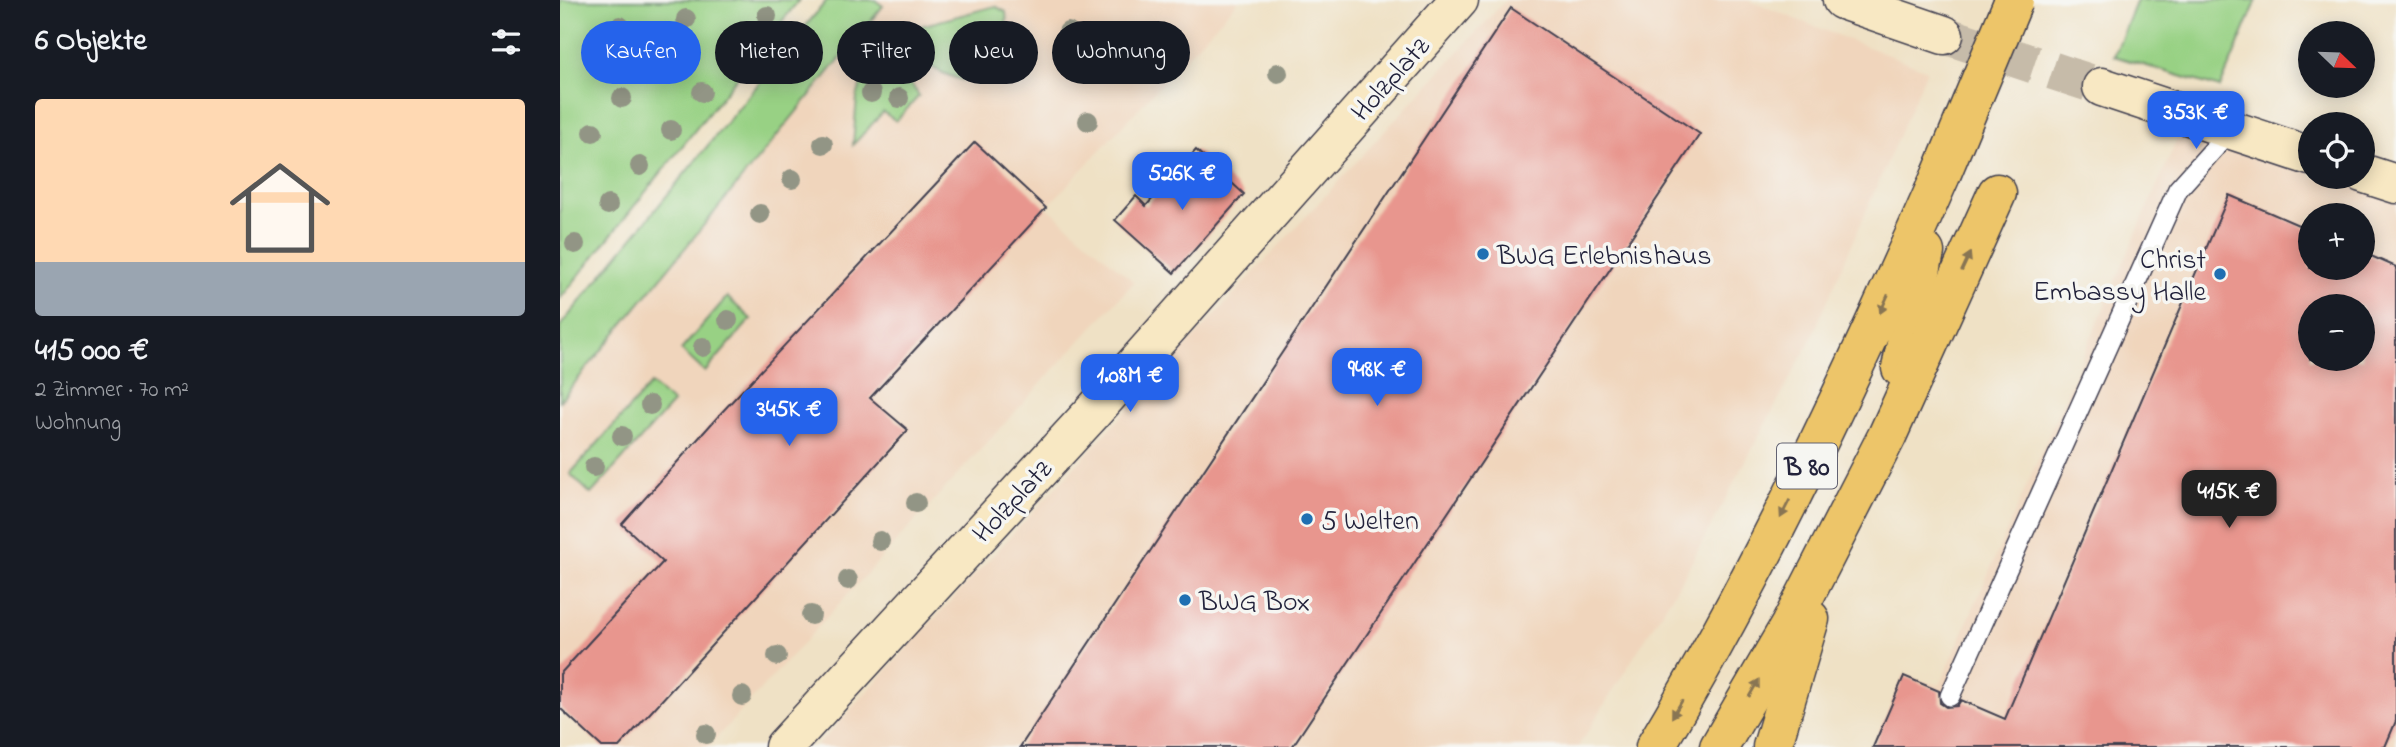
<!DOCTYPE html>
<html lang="de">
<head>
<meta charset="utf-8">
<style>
  body { margin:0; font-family:"Indie Flower",sans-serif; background:#242831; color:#f1f3f6; height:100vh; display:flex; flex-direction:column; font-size:26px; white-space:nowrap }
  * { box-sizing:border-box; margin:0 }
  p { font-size:23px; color:#9ea1a6 }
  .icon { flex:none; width:38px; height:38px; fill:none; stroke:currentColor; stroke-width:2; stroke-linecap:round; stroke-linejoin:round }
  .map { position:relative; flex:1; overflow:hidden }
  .side { display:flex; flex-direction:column; background:#171b24; width:560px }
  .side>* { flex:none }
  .top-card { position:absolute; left:21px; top:21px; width:665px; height:63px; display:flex; gap:14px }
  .needle { width:46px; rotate:113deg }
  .tools { position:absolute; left:1738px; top:21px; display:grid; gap:14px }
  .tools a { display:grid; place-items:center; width:77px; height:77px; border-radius:50%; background:#171b24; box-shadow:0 4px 18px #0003; font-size:35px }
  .price { position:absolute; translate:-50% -60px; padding:0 16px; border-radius:14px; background:#2563eb; color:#fff; font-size:23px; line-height:46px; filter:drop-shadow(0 2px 4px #0008) }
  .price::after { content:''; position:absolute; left:50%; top:42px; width:21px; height:16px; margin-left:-10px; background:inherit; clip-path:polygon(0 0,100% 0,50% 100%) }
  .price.active { background:#222; color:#fff }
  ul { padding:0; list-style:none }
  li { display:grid; align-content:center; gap:14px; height:371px; padding:0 35px }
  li+li { border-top:2px solid #363941 }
  li span { display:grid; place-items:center; height:217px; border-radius:7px; color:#555 }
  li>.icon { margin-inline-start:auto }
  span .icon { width:126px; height:126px; fill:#fffc; stroke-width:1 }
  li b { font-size:30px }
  h2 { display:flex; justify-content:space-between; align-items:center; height:84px; padding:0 35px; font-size:30px }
  .pill { padding:0 24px; border-radius:32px; background:#171b24; box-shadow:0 4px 18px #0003; font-size:24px; line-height:63px }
  .pill.active { background:#2563eb; color:#fff }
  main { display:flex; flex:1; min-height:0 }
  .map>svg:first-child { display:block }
  .built { fill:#f0d5bc; fill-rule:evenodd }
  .green { fill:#98d184; stroke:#5d7a60; stroke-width:2 }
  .building { fill:#e8968e; fill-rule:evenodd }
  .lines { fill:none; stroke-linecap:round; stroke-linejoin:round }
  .secondary-tunnel { stroke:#c6bba9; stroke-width:38; stroke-dasharray:38 19; stroke-linecap:butt }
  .lane-casing { stroke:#413f50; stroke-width:22 }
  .secondary-casing { stroke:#413f50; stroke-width:41 }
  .primary-casing { stroke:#413f50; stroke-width:41 }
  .lane { stroke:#fff; stroke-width:19 }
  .secondary { stroke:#f8e8c3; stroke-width:38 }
  .primary { stroke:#edc569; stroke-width:38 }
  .primary-bridge-casing { stroke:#413f50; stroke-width:41; stroke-linecap:butt }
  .primary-bridge { stroke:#edc569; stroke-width:38 }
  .tree { fill:#929585 }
  .oneway { fill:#887452 }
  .poi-dot { fill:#1f6fb2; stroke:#f6f6f2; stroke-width:2.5 }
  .labels { text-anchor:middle; stroke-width:7; stroke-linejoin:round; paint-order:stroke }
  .shield { fill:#f6f6f2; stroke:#626272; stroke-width:2 }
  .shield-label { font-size:26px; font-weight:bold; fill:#22223b }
  .street-label { font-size:28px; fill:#22223b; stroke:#f6f6f2 }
  .poi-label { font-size:28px; fill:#22223b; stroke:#f6f6f2; text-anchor:start }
</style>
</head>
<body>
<main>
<section class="side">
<h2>6 Objekte<svg class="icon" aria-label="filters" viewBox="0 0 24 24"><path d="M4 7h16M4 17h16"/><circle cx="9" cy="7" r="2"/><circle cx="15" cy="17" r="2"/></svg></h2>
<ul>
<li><span style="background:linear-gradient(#ffd9b3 75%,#9aa5b1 0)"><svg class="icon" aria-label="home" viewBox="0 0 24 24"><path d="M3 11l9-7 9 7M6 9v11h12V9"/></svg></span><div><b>415 000 €</b><p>2 Zimmer · 70 m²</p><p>Wohnung</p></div></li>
</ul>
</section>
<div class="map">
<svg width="1836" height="747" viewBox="0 0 1836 747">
  <rect width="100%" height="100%" fill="#f6f6f2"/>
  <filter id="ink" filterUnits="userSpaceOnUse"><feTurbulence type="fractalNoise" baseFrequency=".0143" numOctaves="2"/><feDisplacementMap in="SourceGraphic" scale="14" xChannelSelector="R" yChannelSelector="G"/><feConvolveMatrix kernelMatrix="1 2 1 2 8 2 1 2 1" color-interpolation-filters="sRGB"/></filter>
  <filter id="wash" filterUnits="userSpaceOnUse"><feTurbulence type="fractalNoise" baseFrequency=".00686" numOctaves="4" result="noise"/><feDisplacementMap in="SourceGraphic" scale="28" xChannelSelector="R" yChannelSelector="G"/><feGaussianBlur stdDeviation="1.57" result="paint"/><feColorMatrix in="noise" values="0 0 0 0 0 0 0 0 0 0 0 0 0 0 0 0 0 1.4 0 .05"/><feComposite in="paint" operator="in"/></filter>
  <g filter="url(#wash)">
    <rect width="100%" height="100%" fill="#efe1c5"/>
    <g class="built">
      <polygon points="267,0 679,0 487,207 574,282 148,747 42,747 0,708 0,326"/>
      <polygon points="946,0 1187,0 1367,70 1250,341 1123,578 1018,747 256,747"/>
      <path d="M1622,128L1750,169V177H1773L1836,197V747H1313L1344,676L1380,685ZM1750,215H1802V268H1750ZM1750,306H1802V359H1750Z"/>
    </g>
    <g class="green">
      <polygon points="0,0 239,0 0,299"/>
      <polygon points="267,0 315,0 323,6 0,401 0,326"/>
      <polygon points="1577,0 1697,0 1660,88 1554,56"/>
      <path d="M435,6L446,12C448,29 445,38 439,54C426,92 402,83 373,68C359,61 346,55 339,41L345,32L357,27Z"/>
      <polygon points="305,72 352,85 359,96 336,121 323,112 293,145 297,97"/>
      <polygon points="167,297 191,319 145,372 121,350"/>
      <polygon points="91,384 113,403 31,494 10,474"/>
    </g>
    <g id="blocks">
      <g class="building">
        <polygon points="951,8 1140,134 732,747 460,747"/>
        <polygon points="415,142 486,208 310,398 348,430 59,747 42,747 0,708 0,674 103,562 62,524 162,412"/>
        <polygon points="636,150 684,194 614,273 555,220 576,196 586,206"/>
        <path d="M1669,195L1750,230V268H1802V252L1836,267V721L1825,747H1313L1344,676L1379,691L1380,703L1386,707L1397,706L1401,700L1445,719ZM1750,306H1802V359H1750Z"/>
      </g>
    </g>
  </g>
  <g filter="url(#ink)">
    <use href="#blocks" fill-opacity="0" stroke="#413f50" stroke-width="2"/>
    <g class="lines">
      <polyline class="secondary-tunnel" points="1384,35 1542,87"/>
      <g class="lane-casing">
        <polyline id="lane" points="1390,696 1618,189 1670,131"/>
      </g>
      <g class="secondary-casing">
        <g id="secondary">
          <polyline points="1282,0 1384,35"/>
          <polyline points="1542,87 1750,156"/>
          <polyline points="1802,173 1836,184"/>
          <polyline points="224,747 532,413 899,0"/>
        </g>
      </g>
      <g class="primary-casing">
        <g id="primary">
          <polyline points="1341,368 1365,252"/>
          <path d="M1095,747C1205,564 1295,370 1381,175"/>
          <polyline points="1159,747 1230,625 1327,436 1437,193"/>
          <polyline points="1212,747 1250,619"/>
        </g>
      </g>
      <use href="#lane" class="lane"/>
      <use href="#secondary" class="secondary"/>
      <use href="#primary" class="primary"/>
      <g class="primary-bridge-casing">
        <polyline id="primary-bridge" points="1381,175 1454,0"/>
      </g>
      <use href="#primary-bridge" class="primary-bridge"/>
    </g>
    <g class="tree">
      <circle cx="207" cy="16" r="10"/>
      <circle cx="126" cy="19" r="10"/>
      <circle cx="60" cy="26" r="10"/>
      <circle cx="508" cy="32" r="10"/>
      <circle cx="95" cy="56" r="10"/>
      <circle cx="169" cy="58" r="10"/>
      <circle cx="718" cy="73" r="10"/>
      <circle cx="142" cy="92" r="10"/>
      <circle cx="311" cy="93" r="10"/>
      <circle cx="62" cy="98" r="10"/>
      <circle cx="339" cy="98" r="10"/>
      <circle cx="528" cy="121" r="10"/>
      <circle cx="111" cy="130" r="10"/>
      <circle cx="33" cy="132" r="10"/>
      <circle cx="263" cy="144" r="10"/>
      <circle cx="80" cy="166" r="10"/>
      <circle cx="232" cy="179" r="10"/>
      <circle cx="48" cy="205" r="10"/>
      <circle cx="200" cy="214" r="10"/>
      <circle cx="15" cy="244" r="10"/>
      <circle cx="168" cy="320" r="10"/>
      <circle cx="143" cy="347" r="10"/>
      <circle cx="90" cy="405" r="10"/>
      <circle cx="62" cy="436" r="10"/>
      <circle cx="34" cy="467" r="10"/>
      <circle cx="356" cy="503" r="10"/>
      <circle cx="320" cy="541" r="10"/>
      <circle cx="288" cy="580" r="10"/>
      <circle cx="251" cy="615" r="10"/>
      <circle cx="217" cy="656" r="10"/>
      <circle cx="182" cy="696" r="10"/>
      <circle cx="146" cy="734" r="10"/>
    </g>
    <defs><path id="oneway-solid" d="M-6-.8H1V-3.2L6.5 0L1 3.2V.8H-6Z" transform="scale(1.75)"/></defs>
    <g class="oneway">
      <use href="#oneway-solid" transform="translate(1406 262) rotate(-65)"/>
      <use href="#oneway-solid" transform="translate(1324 304) rotate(114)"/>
      <use href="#oneway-solid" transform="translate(1225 509) rotate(117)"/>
      <use href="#oneway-solid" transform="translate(1194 688) rotate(-60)"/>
      <use href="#oneway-solid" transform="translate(1117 709) rotate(121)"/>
    </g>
  </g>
  <g class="poi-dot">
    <circle cx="923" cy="254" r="7"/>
    <circle cx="1660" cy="274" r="7"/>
    <circle cx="747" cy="519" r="7"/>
    <circle cx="625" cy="600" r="7"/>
  </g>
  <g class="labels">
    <rect class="shield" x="1217" y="443.5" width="60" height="45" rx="5"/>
    <g class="shield-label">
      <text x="1247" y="475">B 80</text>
    </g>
    <g class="street-label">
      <text transform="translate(829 78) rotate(-48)" y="10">Holzplatz</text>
      <text transform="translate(451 500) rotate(-47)" y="10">Holzplatz</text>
    </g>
    <g class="poi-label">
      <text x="937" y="264">BWG Erlebnishaus</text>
      <text x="1646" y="268" text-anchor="end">Christ<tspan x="1646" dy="32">Embassy Halle</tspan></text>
      <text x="761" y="529">5 Welten</text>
      <text x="639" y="610">BWG Box</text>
    </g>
  </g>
</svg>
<div class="tools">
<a><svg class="needle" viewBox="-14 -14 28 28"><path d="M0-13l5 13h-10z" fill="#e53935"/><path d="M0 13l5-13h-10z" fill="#9ea1a6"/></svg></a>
<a><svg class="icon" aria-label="locate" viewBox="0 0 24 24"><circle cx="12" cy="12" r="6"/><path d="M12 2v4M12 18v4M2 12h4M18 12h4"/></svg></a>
<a>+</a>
<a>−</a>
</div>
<b class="price" style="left:1636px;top:151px">353K €</b>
<b class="price" style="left:622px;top:212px">526K €</b>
<b class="price" style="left:817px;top:408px">948K €</b>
<b class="price" style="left:570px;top:414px">1.08M €</b>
<b class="price" style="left:229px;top:448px">345K €</b>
<b class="price active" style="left:1669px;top:530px">415K €</b>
<div class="top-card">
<a class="pill active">Kaufen</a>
<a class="pill">Mieten</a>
<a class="pill">Filter</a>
<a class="pill">Neu</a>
<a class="pill">Wohnung</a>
</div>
</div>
</main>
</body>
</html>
